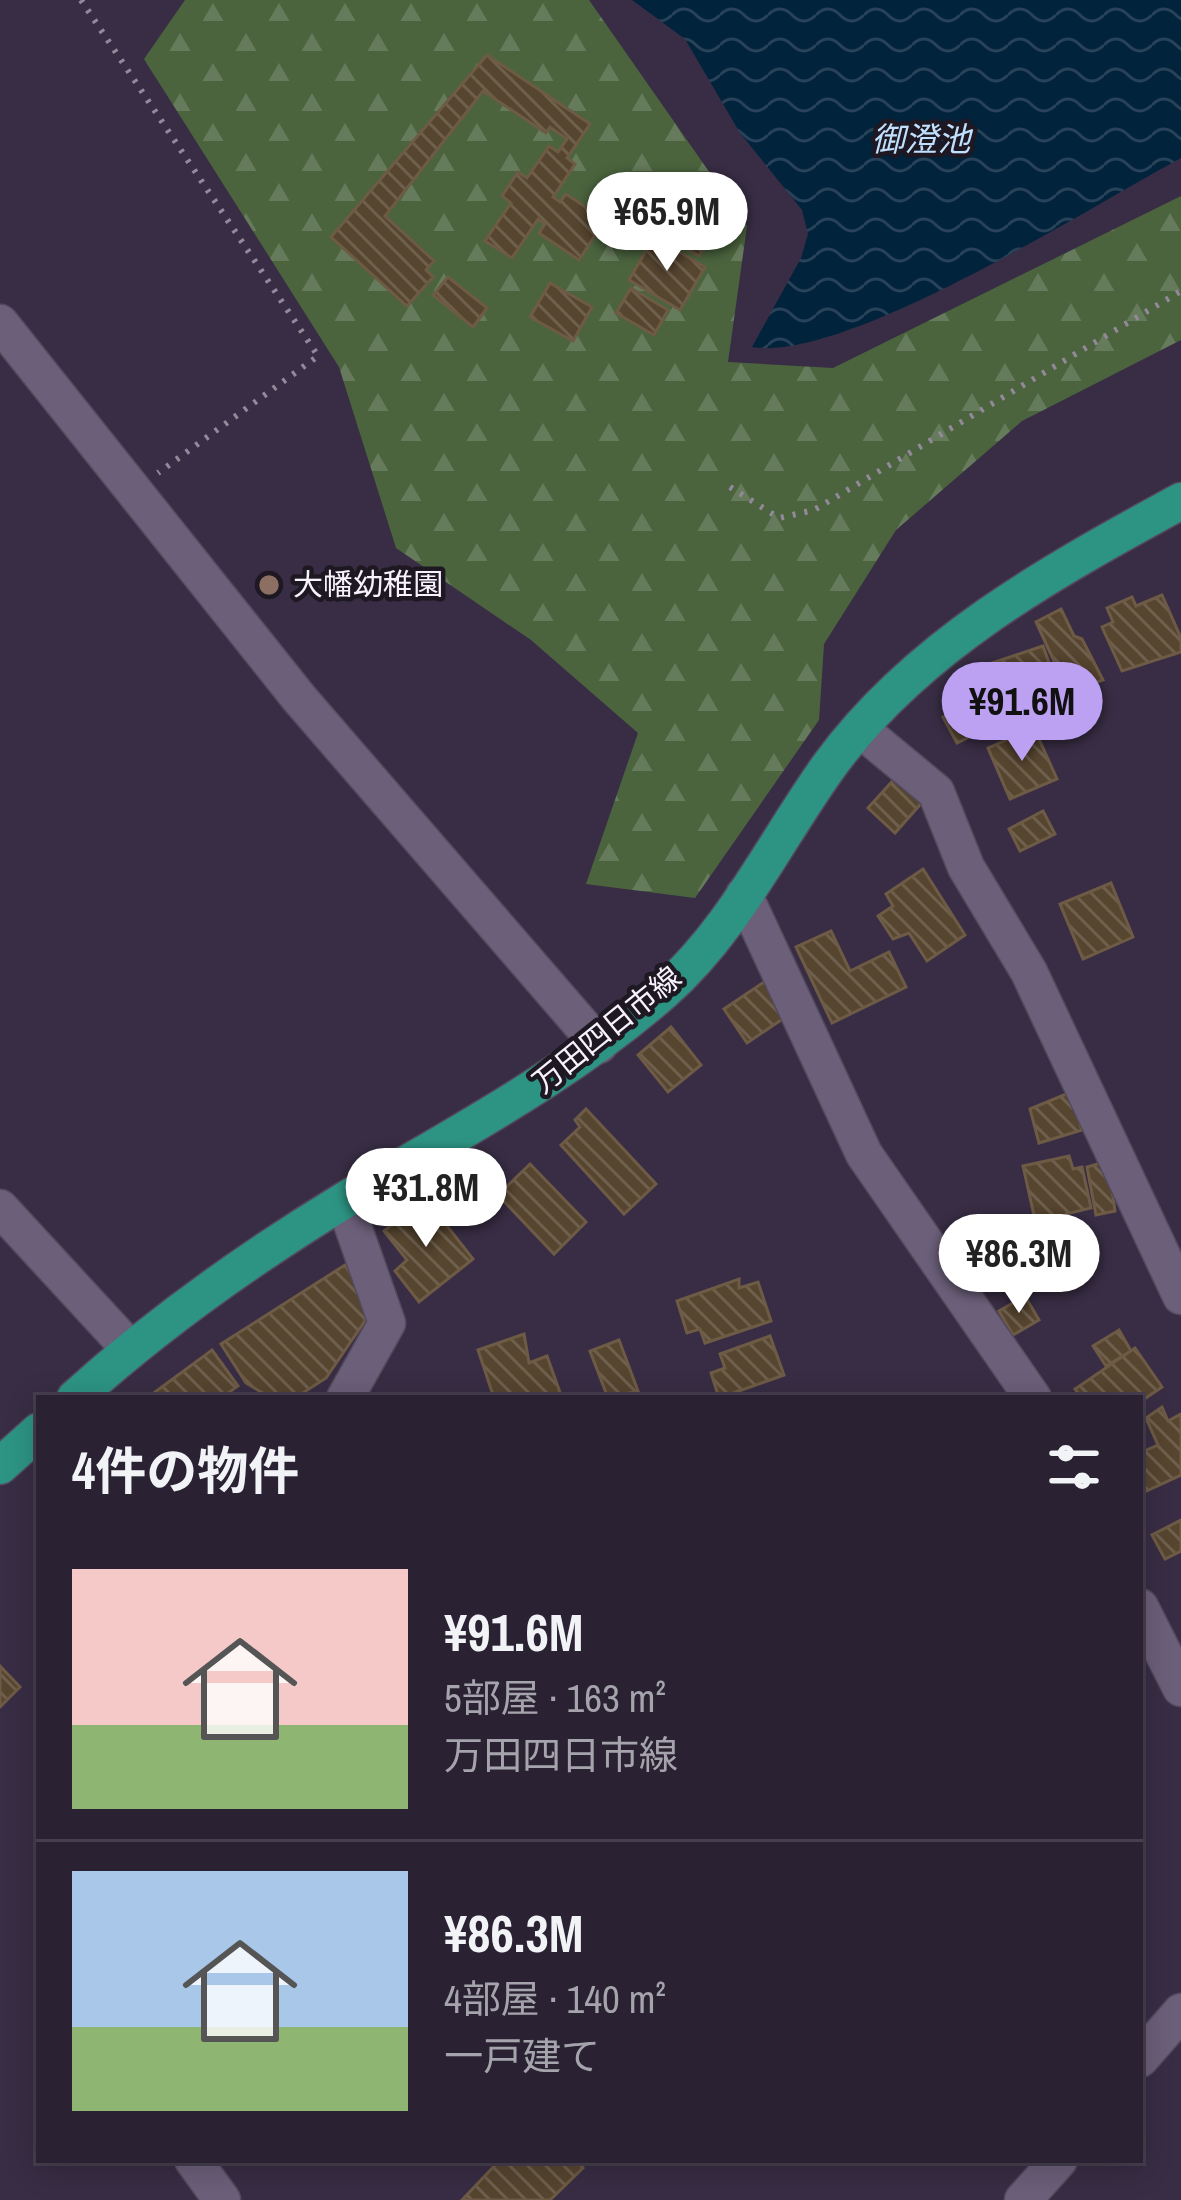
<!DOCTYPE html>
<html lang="ja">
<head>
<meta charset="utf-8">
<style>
  body { margin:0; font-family:"Archivo Narrow","Noto Sans JP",sans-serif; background:#362f3f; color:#f1f3f6; height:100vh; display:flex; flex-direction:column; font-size:45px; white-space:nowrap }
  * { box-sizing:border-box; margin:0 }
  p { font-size:39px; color:#a5a4ac }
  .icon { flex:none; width:66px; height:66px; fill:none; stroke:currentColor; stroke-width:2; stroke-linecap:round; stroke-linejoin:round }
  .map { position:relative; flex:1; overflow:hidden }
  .details { position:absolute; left:36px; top:1395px; width:1107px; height:768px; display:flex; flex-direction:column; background:#2a2233; border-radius:0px; box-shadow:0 6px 30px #0003,0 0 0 3px #463f4e }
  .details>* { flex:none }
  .price { position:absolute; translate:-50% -102px; padding:0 27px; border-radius:42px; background:#fff; color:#222; font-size:39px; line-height:78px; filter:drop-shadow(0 3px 6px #0008) }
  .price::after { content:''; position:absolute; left:50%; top:72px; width:36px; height:27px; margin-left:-18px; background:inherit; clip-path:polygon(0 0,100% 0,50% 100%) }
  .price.active { background:#bca0f2; color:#111 }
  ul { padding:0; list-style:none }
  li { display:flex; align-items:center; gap:36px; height:300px; padding:0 36px }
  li+li { border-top:3px solid #463f4e }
  li span { display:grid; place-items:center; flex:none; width:336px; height:240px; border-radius:0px; color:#555 }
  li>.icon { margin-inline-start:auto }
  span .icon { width:144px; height:144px; fill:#fffc; stroke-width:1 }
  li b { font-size:51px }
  h2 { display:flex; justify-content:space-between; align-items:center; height:144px; padding:0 36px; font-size:51px }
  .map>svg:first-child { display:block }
  .forest { fill:url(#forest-firs) }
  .water { fill:url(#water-waves) }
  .building { fill:url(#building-back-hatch); stroke:#6e5b45; stroke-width:3 }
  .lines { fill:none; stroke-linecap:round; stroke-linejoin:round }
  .minor-casing { stroke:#534a5d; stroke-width:39 }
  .major-casing { stroke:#534a5d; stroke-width:39 }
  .path { stroke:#928a9b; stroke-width:6; stroke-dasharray:3 9; stroke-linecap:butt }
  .minor { stroke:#6b5f79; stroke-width:36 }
  .major { stroke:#2d9483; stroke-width:36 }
  .education-dot { fill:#8d6e63; stroke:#1d1822; stroke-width:4.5 }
  .labels { text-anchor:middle; stroke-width:9; stroke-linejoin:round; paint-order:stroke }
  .poi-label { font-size:30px; fill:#f8f2fe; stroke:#1d1822; text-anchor:start }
  .street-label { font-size:30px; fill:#f8f2fe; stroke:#1d1822 }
  .water-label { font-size:33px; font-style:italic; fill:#c1e0fe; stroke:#1d1822 }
</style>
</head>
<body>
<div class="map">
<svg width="1181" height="2200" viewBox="0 0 1181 2200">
  <defs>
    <pattern id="forest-firs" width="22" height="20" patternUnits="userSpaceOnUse" patternTransform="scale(3)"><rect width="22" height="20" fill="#4b643e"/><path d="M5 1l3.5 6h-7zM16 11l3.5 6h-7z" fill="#667b5b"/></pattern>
    <pattern id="water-waves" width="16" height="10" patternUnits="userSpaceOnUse" patternTransform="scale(3)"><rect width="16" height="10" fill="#02233c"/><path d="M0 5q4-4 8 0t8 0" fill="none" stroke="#284359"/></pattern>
    <pattern id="building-back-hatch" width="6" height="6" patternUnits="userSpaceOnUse" patternTransform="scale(3)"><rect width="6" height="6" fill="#56452f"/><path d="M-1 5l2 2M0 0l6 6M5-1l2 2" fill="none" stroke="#6f604e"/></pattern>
  </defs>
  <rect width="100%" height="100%" fill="#382d44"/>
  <polygon class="forest" points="185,0 589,0 747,226 728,362 833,368 1181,196 1181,340 1022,421 896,530 824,644 819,720 695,898 586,884 638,733 531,640 396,548 339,367 144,59"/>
  <path class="water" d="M632,0H1181V158C1090,207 845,363 752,347L801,258L808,234L802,210L740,133L685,39Z"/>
  <g class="building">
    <polygon points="487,55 590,124 567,158 575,164 553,197 560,202 566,194 605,220 579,260 539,233 545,224 538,219 512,258 485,241 511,203 502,196 518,172 527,178 549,146 558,152 567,139 550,127 546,133 483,91 385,216 434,261 426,270 433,277 407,306 331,237"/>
    <polygon points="682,213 714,232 699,256 668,238"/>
    <polygon points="654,237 705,267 680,310 629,280"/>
    <polygon points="448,277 487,308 473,327 433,295"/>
    <polygon points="550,283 592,307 573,341 530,317"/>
    <polygon points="631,288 668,310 654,335 616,313"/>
    <polygon points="1162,595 1181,638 1181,652 1122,671 1102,627 1113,622 1107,608 1132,597 1136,606"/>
    <polygon points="1061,609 1074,636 1082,639 1103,680 1078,689 1074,682 1064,683 1036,622"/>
    <polygon points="1043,646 1064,704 1007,725 983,666"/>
    <polygon points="988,692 998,723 957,743 943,717"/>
    <polygon points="1034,728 1057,779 1010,799 988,748"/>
    <polygon points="899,774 925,799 895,833 868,808"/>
    <polygon points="1043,811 1055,834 1020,851 1009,829"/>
    <polygon points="923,869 965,935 927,961 909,933 893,939 878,916 893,906 886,894"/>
    <polygon points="1111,883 1133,937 1083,959 1060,904"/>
    <polygon points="831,931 850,971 889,952 906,987 832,1023 796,947"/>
    <polygon points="767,980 790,1014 747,1043 724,1009"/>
    <polygon points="671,1027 701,1065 668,1092 638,1055"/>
    <polygon points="1071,1092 1082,1130 1039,1143 1030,1109"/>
    <polygon points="586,1109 656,1184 624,1214 561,1145 580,1127 575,1120"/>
    <polygon points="1069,1156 1073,1169 1082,1167 1091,1208 1066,1214 1070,1231 1039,1238 1023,1166"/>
    <polygon points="1108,1161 1115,1211 1096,1215 1087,1167"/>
    <polygon points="530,1164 586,1222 554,1254 498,1195"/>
    <polygon points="425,1198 473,1259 419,1302 395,1271 407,1260 384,1231"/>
    <polygon points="345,1265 373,1309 326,1378 295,1398 271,1398 246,1383 221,1344"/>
    <polygon points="739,1279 739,1288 758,1282 771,1321 705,1343 700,1329 687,1333 677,1301"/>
    <polygon points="1025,1296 1039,1320 1013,1335 999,1311"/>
    <polygon points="1119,1330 1131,1351 1106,1366 1093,1346"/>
    <polygon points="524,1334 529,1363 547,1356 562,1398 494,1398 478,1350"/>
    <polygon points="770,1336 784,1375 719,1398 711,1373 725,1368 720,1354"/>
    <polygon points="619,1340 638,1391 608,1398 590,1351"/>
    <polygon points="1135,1348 1162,1387 1140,1402 1140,1398 1082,1398 1075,1389"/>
    <polygon points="212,1350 238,1386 221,1398 160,1398 155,1392"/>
    <polygon points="1162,1407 1168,1421 1181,1414 1181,1475 1140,1494 1140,1453 1158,1445 1146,1418"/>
    <polygon points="1181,1520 1181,1551 1165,1559 1152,1535"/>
    <polygon points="0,1666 20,1687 0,1707"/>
    <polygon points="500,2160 576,2160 583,2168 550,2200 462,2200"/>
  </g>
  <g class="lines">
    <g class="minor-casing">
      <g id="minor">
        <polyline points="0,323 299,698 599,1045"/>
        <polyline points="860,729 936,792 966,867 1029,972 1181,1296"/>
        <polyline points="744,895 864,1154 1033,1398"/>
        <polyline points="344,1201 387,1323 345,1398"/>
        <polyline points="0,1208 130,1349"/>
        <polyline points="1140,1607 1181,1688"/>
        <polyline points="1140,2059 1181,2012"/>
        <polyline points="193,2160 222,2200"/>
        <polyline points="1023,2200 1059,2160"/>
      </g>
    </g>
    <g class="major-casing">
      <g id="major">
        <path d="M75,1398C158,1323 250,1258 345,1200C455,1134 566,1077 663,992C734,930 775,841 829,766C917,645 1053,571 1181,501"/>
        <polyline points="0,1466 39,1431"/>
      </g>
    </g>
    <g class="path">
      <polyline points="81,0 318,356 158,473"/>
      <polyline points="730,487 779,518 814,510 1181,291"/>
    </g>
    <use href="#minor" class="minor"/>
    <use href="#major" class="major"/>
  </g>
  <circle class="education-dot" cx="269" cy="585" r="12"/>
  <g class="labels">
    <g class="poi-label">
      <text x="293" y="595">大幡幼稚園</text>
    </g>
    <g class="street-label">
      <text transform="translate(607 1030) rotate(-39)" y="10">万田四日市線</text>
    </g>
    <g class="water-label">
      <text x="921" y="151">御澄池</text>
    </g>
  </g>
</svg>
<b class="price" style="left:667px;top:274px">¥65.9M</b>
<b class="price active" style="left:1022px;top:764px">¥91.6M</b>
<b class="price" style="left:426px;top:1250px">¥31.8M</b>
<b class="price" style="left:1019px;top:1316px">¥86.3M</b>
<section class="details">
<h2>4件の物件<svg class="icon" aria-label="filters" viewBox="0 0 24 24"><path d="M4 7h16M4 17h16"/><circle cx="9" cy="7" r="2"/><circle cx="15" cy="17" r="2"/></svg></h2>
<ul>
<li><span style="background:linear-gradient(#f6c9c9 65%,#8fb573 0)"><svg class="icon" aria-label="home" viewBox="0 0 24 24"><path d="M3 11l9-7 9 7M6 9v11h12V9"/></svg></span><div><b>¥91.6M</b><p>5部屋 · 163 m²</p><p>万田四日市線</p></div></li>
<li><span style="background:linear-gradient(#a9c7e8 65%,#8fb573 0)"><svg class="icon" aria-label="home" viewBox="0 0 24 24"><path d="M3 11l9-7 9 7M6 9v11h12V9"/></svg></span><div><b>¥86.3M</b><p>4部屋 · 140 m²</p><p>一戸建て</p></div></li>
</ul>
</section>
</div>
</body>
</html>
